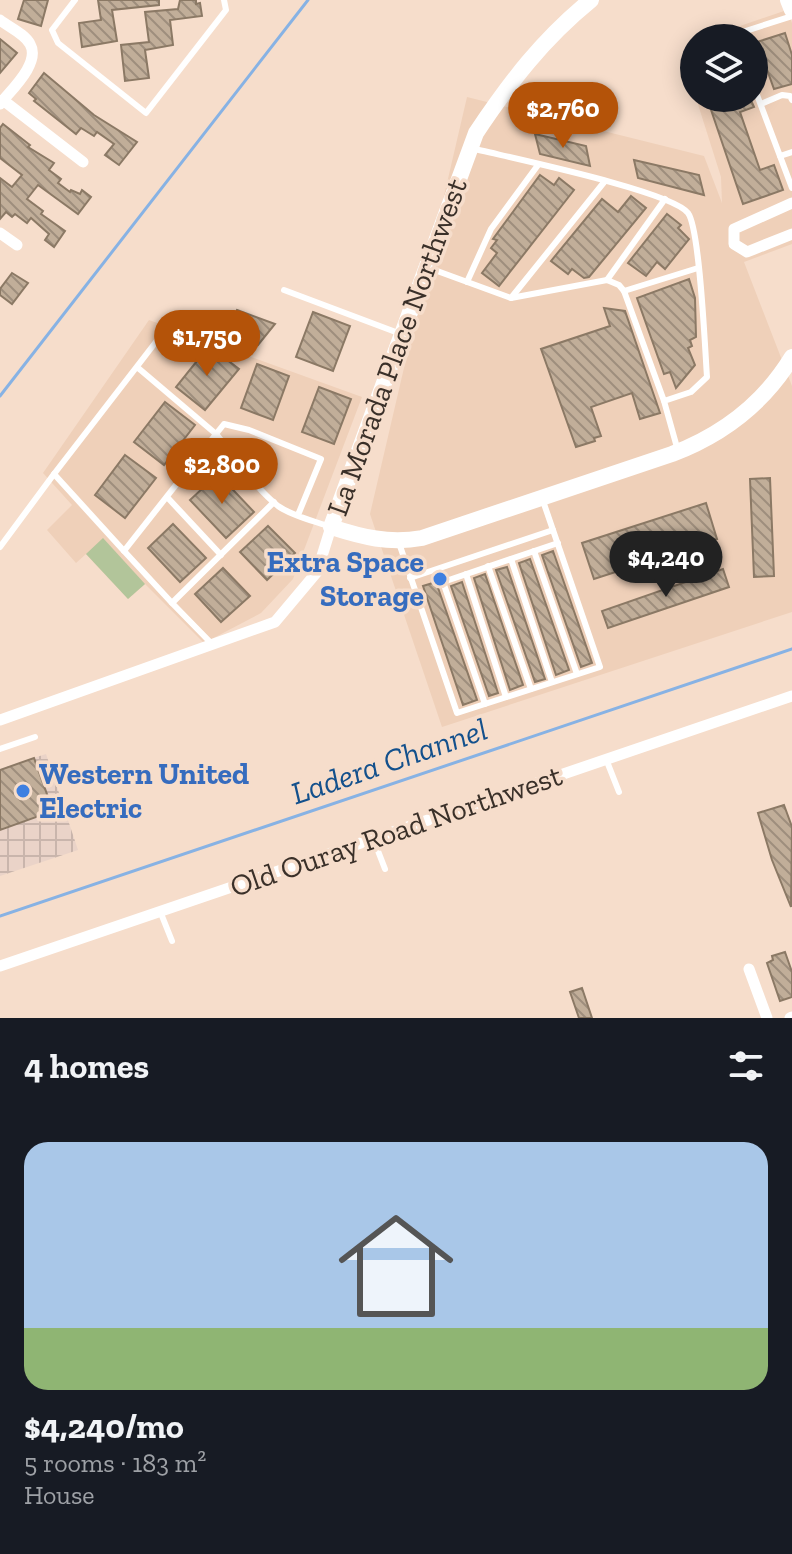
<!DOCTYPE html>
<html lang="en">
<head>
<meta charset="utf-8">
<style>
  body { margin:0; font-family:"Zilla Slab",serif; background:#242831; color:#f1f3f6; height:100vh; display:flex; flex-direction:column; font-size:30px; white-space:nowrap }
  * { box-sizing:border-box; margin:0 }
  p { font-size:26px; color:#9ea1a6 }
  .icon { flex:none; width:44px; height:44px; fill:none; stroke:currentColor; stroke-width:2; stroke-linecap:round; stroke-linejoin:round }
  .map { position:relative; height:1018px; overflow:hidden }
  .side { display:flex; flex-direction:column; background:#171b24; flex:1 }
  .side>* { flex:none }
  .controls { position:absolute; left:680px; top:24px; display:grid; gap:16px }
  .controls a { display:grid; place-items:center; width:88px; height:88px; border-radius:50%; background:#171b24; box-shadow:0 4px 20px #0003; font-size:40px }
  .price { position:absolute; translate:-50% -68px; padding:0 18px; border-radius:28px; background:#b45309; color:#fff; font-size:26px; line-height:52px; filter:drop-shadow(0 2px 4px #0008) }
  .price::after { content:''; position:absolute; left:50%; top:48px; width:24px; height:18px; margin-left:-12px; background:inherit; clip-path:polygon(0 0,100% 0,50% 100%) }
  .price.on { background:#222; color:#fff }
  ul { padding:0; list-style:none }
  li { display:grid; align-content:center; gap:16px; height:424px; padding:0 24px }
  li span { display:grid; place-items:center; height:248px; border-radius:24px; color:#555 }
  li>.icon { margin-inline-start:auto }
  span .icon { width:144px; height:144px; fill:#fffc; stroke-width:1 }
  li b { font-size:34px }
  h2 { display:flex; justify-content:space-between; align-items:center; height:96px; padding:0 24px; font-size:34px }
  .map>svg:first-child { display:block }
  .built { fill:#efd0b9 }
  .industrial { fill:url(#industrial-grid) }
  .green { fill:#b2c59a }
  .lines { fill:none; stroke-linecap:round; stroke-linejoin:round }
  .stream { stroke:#87b2e4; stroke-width:3 }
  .building { fill:url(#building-back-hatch); stroke:#8b7965; stroke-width:2 }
  .lane { stroke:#fff; stroke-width:6 }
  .street { stroke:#fff; stroke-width:11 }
  .secondary { stroke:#fff; stroke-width:16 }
  .shop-dot { fill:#3f7fe0; stroke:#f6ddcb; stroke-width:3 }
  .labels { text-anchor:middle; stroke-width:7; stroke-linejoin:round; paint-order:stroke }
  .street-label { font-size:30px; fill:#3a3029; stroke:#f6ddcb }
  .shop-label { font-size:30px; font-weight:bold; fill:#366cbe; stroke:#f6ddcb; text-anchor:end }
  .water-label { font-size:32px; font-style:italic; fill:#13508c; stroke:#f6ddcb }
</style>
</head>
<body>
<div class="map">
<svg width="792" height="1018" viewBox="0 0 792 1018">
  <defs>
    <pattern id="industrial-grid" width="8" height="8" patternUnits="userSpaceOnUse" patternTransform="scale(2)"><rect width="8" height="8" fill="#ead3c8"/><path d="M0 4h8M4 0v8" fill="none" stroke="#c9b5ac"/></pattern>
    <pattern id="building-back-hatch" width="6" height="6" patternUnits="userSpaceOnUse" patternTransform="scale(2)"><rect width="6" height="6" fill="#c1ae99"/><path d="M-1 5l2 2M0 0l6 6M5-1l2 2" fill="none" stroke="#9e8e7d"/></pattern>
  </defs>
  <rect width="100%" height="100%" fill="#f6ddcb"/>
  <g class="built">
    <polygon points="787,10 792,23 792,244 744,262 792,386 792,612 442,727 370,514 467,97 704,156 722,203 721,177 696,98 754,98 754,38 705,38"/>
    <polygon points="149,320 362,397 293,579 261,613 204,643 145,584 128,599 86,554 76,563 47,530 72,505 43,473"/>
  </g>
  <polygon class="industrial" points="46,754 78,850 0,876 0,769"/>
  <polygon class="green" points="103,538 145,584 128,599 86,554"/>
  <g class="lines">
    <g class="stream">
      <polyline points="0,396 308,0"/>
      <polyline points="0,916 792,649"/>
    </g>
  </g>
  <g class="building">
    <polygon points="24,0 48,0 41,26 18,19"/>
    <polygon points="98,0 159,0 159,5 112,10 117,41 82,47 79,23 101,20"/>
    <polygon points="180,0 196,0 196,4 200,3 202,16 170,20 173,45 145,50 149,78 125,81 121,45 149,42 145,12 178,9"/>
    <polygon points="785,33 792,55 792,84 774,89 757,42"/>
    <polygon points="0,39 17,53 0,73"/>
    <polygon points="44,73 94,115 137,142 119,165 105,155 114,144 97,132 94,136 81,128 76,134 34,101 36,99 29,93"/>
    <polygon points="707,98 750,98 754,107 740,112 760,170 774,165 783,190 743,204"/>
    <polygon points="3,124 30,145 28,147 54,163 49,170 61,179 58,183 70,192 71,190 80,194 82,190 91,197 78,214 38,185 27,199 43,211 41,214 65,231 54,247 45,240 49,234 31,218 27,223 15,214 12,217 6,212 0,219 0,178 12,187 22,175 0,158 0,128"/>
    <polygon points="535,134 586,146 590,166 540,154"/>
    <polygon points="634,160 699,175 704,195 638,178"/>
    <polygon points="540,175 554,185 559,178 574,190 499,286 482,273 497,253 491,248 497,240 493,239"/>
    <polygon points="631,196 646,208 589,277 584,278 572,269 568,274 551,261 602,199 618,212"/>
    <polygon points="667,214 681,225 678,228 689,239 665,269 657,262 646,276 628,263"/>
    <polygon points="12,273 28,283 12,304 0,295 0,289"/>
    <polygon points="689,279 695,298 696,337 690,340 692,346 688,348 695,365 676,388 670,372 664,374 637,298"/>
    <polygon points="604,308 625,311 660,413 640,419 632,393 591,407 601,436 594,438 595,441 576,447 541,349 610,326"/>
    <polygon points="237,310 275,324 258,345 228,334"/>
    <polygon points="313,312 350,326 333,371 296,357"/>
    <polygon points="209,346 239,369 205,410 176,387"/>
    <polygon points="257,364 289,376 273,420 241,408"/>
    <polygon points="319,387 351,399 334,444 302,432"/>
    <polygon points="165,402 195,425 164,465 134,442"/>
    <polygon points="125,455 156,478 125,518 95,495"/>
    <polygon points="218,474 254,512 226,538 190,500"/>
    <polygon points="770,478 774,576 754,577 750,479"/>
    <polygon points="706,503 717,539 594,579 582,543"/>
    <polygon points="173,524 206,558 180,582 148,548"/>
    <polygon points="268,526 295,553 267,580 240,552"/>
    <polygon points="553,551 592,663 581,667 542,555"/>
    <polygon points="530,559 569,670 556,675 519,563"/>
    <polygon points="507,567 545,679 535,682 496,570"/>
    <polygon points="223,568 250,596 221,622 195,594"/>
    <polygon points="723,569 729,587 608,628 602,611"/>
    <polygon points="485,574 523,685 510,690 474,578"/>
    <polygon points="436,582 477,700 463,705 423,586"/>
    <polygon points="462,582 498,693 489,696 451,586"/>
    <polygon points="34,758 53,811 0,830 0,770"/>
    <polygon points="784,805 792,827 791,907 772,860 758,813"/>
    <polygon points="785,952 792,972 792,997 780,1001 767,963 773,960 772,956"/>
    <polygon points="582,988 592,1018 579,1018 570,992"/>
  </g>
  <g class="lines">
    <g class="lane">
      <polyline points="75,0 52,30 58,43 146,113 226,10 224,0"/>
      <polyline points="724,38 792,16"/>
      <polyline points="694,48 691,49 688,61 694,75"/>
      <polyline points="754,87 792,188"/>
      <polyline points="761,104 782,95 790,96 792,100"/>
      <path d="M471,148C507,157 672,191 688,213C700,229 705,350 707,377L691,392L664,401L678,451"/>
      <polyline points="780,156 792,152"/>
      <polyline points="429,268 511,298 605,181"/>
      <polyline points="607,280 665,199"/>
      <polyline points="467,282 491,229 538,165"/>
      <polyline points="284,290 401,334"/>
      <polyline points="624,291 698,268"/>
      <polyline points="511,298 607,280 619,285 624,291 664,401"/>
      <polyline points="137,367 216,434 124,551 54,474 162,334"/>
      <polyline points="167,497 221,555"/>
      <path d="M298,515L321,459L249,430L224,424L216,434C235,457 254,487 278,506C292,516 314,521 331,527"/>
      <polyline points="399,543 457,713 600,667 542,498"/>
      <polyline points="0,547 54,474"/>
      <polyline points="124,551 172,603"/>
      <polyline points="534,551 577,674"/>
      <polyline points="511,559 552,682"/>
      <polyline points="488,566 531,689"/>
      <polyline points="466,574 506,697"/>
      <polyline points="410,578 553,530"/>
      <polyline points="212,644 172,603 274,502"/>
      <polyline points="485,704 443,582 558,543"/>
      <polyline points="0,749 35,737"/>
      <polyline points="606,759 619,792"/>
      <polyline points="373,838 385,869"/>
      <polyline points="160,911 172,941"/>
    </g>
    <g class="street">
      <path d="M0,20C9,27 25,34 30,44C41,63 11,90 0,104"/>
      <polyline points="3,100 83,162"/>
      <polyline points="792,203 734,229 734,244 747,252 792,234"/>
      <polyline points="0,233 17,245"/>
      <polyline points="0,720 275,622 317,572 331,527"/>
      <polyline points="0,966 792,696"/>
      <polyline points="749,969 767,1018"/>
      <polyline points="790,1018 792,1017"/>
    </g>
    <g class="secondary">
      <path d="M591,0C543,39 510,82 476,133L331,527C362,537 389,544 422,538L672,454C722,435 764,403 792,357"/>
      <polyline points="788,0 792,10"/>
    </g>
  </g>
  <g class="shop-dot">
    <circle cx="440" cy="579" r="8"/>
    <circle cx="23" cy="791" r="8"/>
  </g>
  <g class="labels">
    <g class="street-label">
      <text transform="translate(397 347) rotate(-70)" y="10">La Morada Place Northwest</text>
      <text transform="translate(396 831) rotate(-19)" y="10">Old Ouray Road Northwest</text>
    </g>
    <g class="shop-label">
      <text x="424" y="572">Extra Space<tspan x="424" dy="34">Storage</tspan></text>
      <text x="39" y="784" text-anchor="start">Western United<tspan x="39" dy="34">Electric</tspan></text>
    </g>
    <g class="water-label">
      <text transform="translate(389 761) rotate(-19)" y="11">Ladera Channel</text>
    </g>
  </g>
</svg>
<div class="controls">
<a><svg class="icon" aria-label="layers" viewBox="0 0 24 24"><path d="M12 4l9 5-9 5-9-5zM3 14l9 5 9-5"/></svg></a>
</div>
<b class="price" style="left:563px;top:150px">$2,760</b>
<b class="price" style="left:207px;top:378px">$1,750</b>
<b class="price" style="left:222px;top:506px">$2,800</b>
<b class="price on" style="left:666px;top:599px">$4,240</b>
</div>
<section class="side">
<h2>4 homes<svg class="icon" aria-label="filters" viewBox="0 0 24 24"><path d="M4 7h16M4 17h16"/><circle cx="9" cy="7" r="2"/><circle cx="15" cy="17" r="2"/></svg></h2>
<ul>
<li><span style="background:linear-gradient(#a9c7e8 75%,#8fb573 0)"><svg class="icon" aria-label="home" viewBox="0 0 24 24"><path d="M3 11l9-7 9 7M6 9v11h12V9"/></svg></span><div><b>$4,240/mo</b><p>5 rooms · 183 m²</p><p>House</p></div></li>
</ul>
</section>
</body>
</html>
